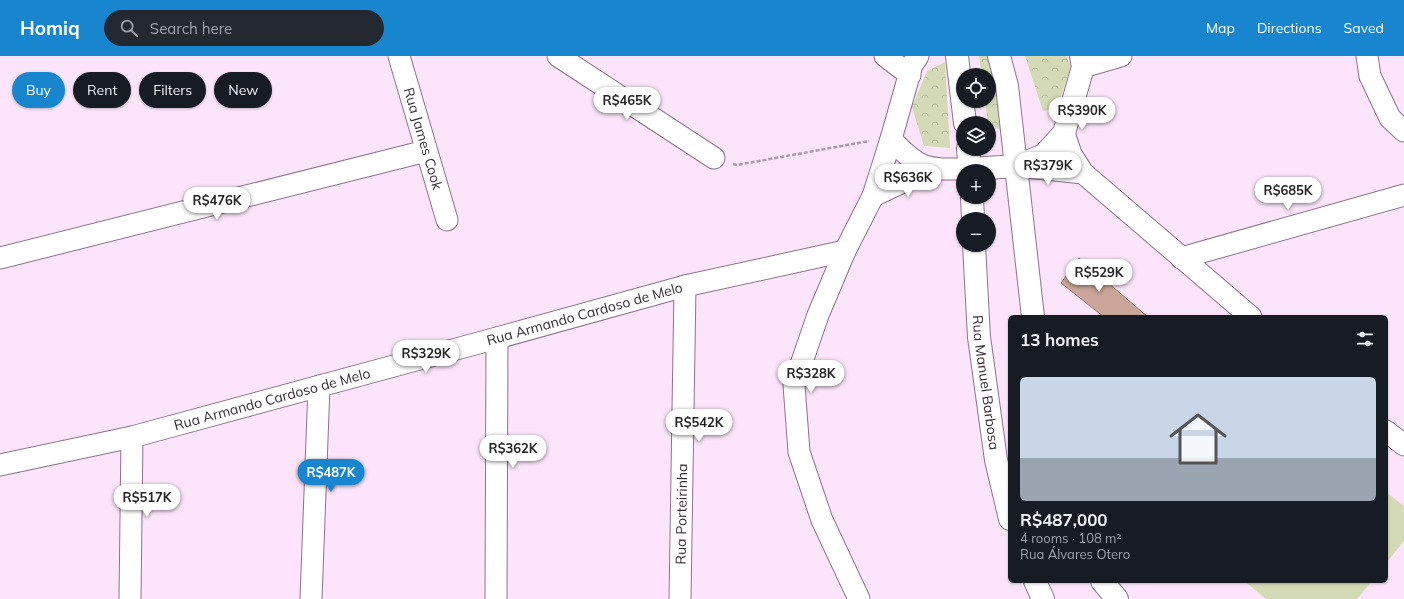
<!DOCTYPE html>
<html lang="en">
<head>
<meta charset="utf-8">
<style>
  body { margin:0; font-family:Mulish,sans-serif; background:#242831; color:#f1f3f6; height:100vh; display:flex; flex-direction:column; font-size:15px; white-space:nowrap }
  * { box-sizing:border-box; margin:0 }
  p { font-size:13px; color:#9ea1a6 }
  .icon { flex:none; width:22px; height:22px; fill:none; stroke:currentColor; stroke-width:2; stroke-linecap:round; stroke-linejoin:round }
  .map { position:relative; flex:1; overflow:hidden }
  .details { position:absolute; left:1008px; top:259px; width:380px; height:268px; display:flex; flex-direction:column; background:#171b24; border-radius:6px; box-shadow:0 1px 3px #0004 }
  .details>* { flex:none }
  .banner { position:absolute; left:12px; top:16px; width:380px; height:36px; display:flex; gap:8px }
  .fabs { position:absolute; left:956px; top:12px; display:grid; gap:8px }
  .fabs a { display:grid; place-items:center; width:40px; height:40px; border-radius:50%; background:#171b24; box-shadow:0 1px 3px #0004; font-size:20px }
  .price { position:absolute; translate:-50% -34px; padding:0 9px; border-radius:14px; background:#fff; color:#222; font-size:13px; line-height:26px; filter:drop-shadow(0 1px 2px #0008) }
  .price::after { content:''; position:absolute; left:50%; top:24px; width:12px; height:9px; margin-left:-6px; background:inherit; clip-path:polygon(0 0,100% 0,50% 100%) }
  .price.selected { background:#1886cf; color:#fff }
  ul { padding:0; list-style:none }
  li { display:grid; align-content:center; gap:8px; height:212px; padding:0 12px }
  li span { display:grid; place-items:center; height:124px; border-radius:6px; color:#555 }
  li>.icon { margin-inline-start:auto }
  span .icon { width:72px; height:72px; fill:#fffc; stroke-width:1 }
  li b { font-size:17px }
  h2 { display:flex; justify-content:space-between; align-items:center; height:48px; padding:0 12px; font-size:17px }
  .tag { padding:0 14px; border-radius:18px; background:#171b24; box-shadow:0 1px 3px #0004; font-size:14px; line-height:36px }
  .tag.selected { background:#1886cf; color:#fff }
  header { display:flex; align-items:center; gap:24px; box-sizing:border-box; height:56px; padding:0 20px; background:#1886cf; color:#fff }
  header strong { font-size:19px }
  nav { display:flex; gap:22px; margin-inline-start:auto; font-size:14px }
  .search { width:280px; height:36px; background:#242831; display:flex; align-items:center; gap:10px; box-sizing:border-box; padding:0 14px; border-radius:22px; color:#9ea1a6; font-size:15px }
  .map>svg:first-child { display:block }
  .park { fill:url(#park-crowns) }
  .pitch { fill:#d4dab6 }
  .building { fill:#caa599; stroke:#99766a }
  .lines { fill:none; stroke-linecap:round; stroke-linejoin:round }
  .street-casing { stroke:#8c738c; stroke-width:23 }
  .secondary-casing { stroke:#8c738c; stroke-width:24 }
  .primary-casing { stroke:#8c738c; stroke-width:24 }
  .path { stroke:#ae9bad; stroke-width:2.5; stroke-dasharray:4 2; stroke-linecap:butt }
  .street { stroke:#fff; stroke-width:21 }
  .secondary { stroke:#fff; stroke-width:22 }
  .primary { stroke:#fff; stroke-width:22 }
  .labels { text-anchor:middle; stroke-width:4; stroke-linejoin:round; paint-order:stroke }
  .street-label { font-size:14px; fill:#372c36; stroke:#fef8fe }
</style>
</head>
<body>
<header>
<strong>Homiq</strong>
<div class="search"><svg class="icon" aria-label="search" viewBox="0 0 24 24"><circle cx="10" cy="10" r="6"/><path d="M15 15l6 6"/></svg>Search here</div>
<nav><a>Map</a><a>Directions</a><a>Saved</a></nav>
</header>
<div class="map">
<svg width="1404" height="543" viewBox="0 0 1404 543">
  <defs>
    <pattern id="park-crowns" width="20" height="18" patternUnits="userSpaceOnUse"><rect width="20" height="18" fill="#d4dab6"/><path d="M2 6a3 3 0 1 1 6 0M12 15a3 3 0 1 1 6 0" fill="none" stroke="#b7bb9d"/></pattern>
  </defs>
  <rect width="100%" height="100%" fill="#fce5fb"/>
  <g class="park">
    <polygon points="979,0 994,0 1007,71 1000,74 988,67 985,45 989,45 989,19 982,19"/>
    <polygon points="1025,0 1066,0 1071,10 1057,52 1043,55"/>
    <polygon points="945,6 950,92 924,90 912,51 927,15"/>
  </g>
  <g class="pitch">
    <polygon points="1386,436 1404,450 1404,485 1386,507"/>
    <polygon points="1244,525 1372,525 1357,543 1266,543"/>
  </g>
  <polygon class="building" points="1079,202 1148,261 1104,261 1061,227"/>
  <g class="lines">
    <g class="street-casing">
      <g id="street">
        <path id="s1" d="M399,0L447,164"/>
        <polyline points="558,0 714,102"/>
        <polyline points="885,0 910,19"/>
        <polyline points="1367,0 1370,20 1390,62 1404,75"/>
        <polyline points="1083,11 1121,0"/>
        <polyline points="1064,77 1071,98 1083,117 1251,261"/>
        <path d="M891,83C921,116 929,113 970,113"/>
        <polyline points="1017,110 1083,117"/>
        <polyline points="873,140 930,113"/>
        <polyline points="0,202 426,95"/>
        <polyline points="1181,202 1404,139"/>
        <polyline points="1386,375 1404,389"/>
        <path id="s2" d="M0,409L132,381L497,282L685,230L845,195"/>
        <polyline points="130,543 132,381"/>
        <polyline points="311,543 319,330"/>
        <polyline points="496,543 497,282"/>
        <path id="s3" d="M680,543L685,230"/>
        <polyline points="859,543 822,464 799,396 794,329 818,259 845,195 873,140 891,83 912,9 918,0"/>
      </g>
    </g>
    <g class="secondary-casing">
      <polyline id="secondary" points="970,113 1017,110 1044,99 1064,77 1083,11 1081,0"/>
    </g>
    <g class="primary-casing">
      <g id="primary">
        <polyline points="957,0 965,67"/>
        <polyline points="999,0 1007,30 1033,261"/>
        <polyline points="968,93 970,115"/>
        <polyline points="972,141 973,163"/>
        <path id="s4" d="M974,189L979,281L996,404L1010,463"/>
        <polyline points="1035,525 1043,543"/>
        <polyline points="1102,525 1117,543"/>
      </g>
    </g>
    <polyline class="path" points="733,108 737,109 869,85"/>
    <use href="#street" class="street"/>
    <use href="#secondary" class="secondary"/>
    <use href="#primary" class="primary"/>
  </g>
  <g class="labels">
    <g class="street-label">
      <text dy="5" stroke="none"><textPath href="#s1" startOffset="86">Rua James Cook</textPath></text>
      <text dy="5" stroke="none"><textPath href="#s2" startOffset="604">Rua Armando Cardoso de Melo</textPath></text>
      <text dy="5" stroke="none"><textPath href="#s4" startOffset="138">Rua Manuel Barbosa</textPath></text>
      <text dy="5" stroke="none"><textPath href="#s2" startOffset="280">Rua Armando Cardoso de Melo</textPath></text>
      <text dy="5" stroke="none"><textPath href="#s3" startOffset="85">Rua Porteirinha</textPath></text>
    </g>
  </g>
</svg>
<div class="fabs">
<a><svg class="icon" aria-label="locate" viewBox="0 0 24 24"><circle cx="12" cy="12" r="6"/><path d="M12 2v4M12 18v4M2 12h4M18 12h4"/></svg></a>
<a><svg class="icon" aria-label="layers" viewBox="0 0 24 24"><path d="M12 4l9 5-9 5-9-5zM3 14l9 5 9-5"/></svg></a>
<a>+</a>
<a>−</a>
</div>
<b class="price" style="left:627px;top:65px">R$465K</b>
<b class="price" style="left:1082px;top:75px">R$390K</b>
<b class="price" style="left:1048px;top:130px">R$379K</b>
<b class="price" style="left:908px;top:142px">R$636K</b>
<b class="price" style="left:1288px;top:155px">R$685K</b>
<b class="price" style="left:217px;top:165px">R$476K</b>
<b class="price" style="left:1099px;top:237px">R$529K</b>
<b class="price" style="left:426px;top:318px">R$329K</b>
<b class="price" style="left:811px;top:338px">R$328K</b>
<b class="price" style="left:699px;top:387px">R$542K</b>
<b class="price" style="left:513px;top:413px">R$362K</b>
<b class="price selected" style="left:331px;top:437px">R$487K</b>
<b class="price" style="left:147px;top:462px">R$517K</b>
<div class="banner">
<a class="tag selected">Buy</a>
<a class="tag">Rent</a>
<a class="tag">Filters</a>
<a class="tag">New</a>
</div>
<section class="details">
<h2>13 homes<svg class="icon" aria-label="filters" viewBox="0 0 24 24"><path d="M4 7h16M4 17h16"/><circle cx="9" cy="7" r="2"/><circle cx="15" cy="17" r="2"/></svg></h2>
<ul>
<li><span style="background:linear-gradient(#c9d6e8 65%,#9aa5b1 0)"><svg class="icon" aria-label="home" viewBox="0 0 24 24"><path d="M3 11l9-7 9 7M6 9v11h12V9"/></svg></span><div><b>R$487,000</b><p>4 rooms · 108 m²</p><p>Rua Álvares Otero</p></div></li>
</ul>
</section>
</div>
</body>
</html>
